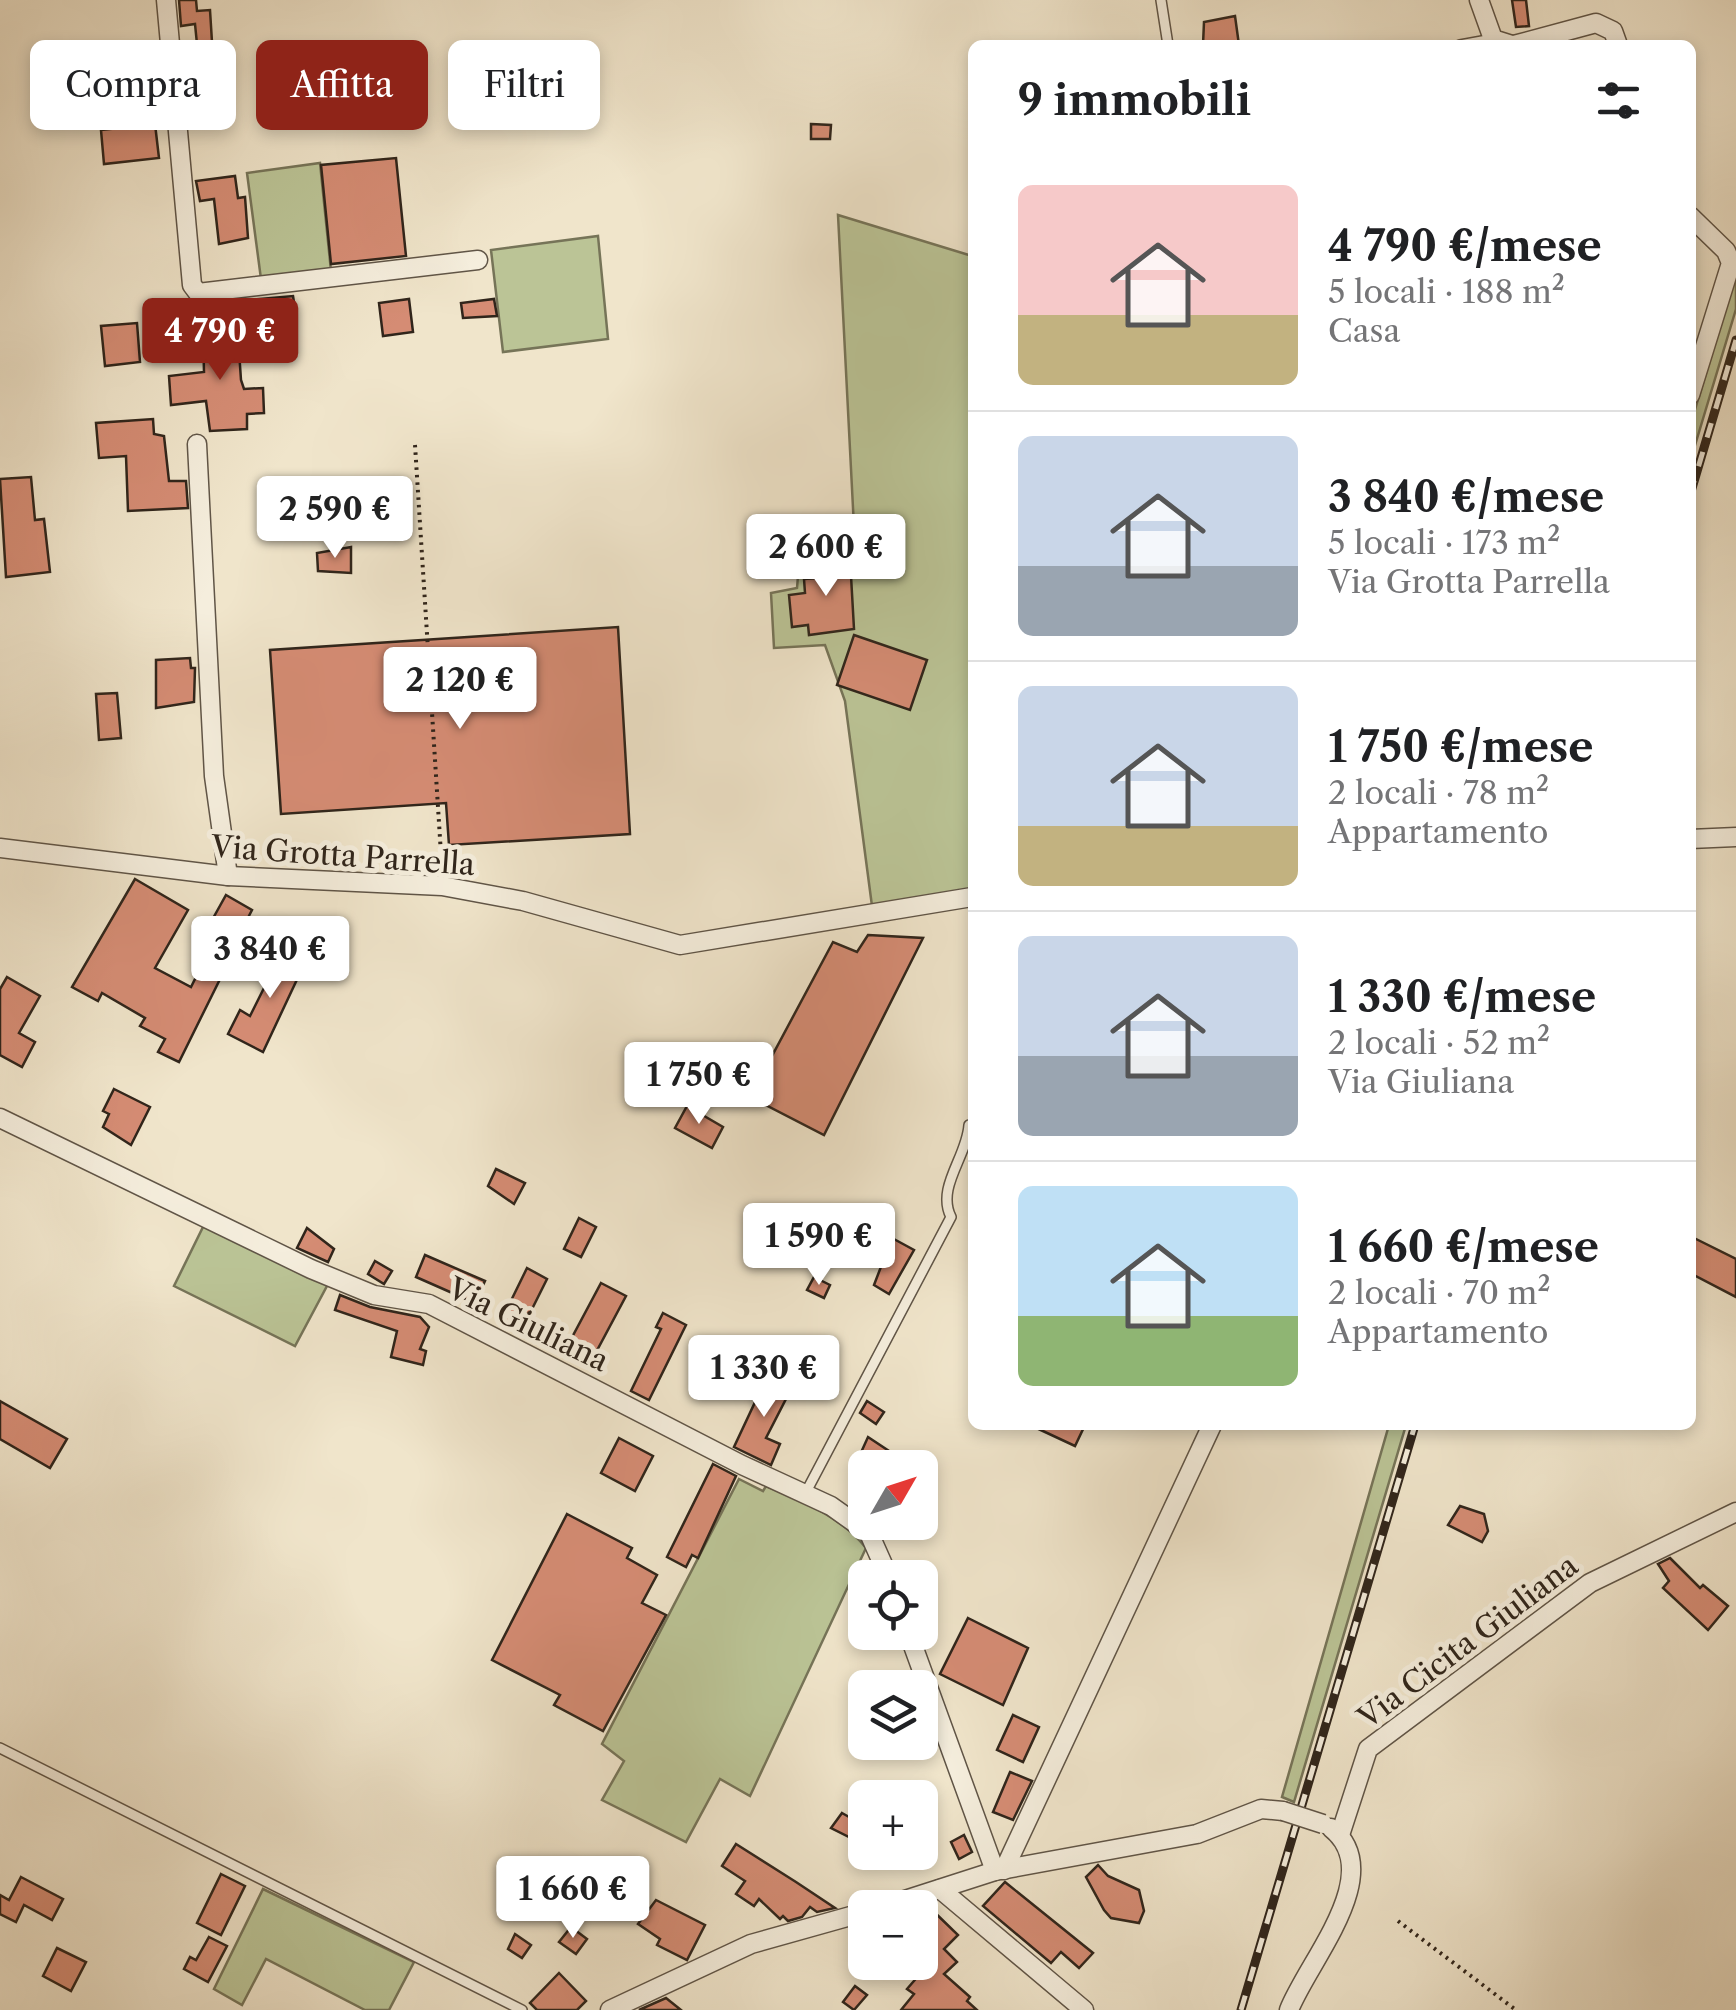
<!DOCTYPE html>
<html lang="it">
<head>
<meta charset="utf-8">
<style>
  body { margin:0; font-family:"Libre Caslon Text",serif; background:#f2f2f2; color:#202124; height:100vh; display:flex; flex-direction:column; font-size:38px; white-space:nowrap }
  * { box-sizing:border-box; margin:0 }
  p { font-size:32px; color:#757577 }
  .icon { flex:none; width:55px; height:55px; fill:none; stroke:currentColor; stroke-width:2; stroke-linecap:round; stroke-linejoin:round }
  .map { position:relative; flex:1; overflow:hidden }
  .side { position:absolute; left:968px; top:40px; width:728px; height:1390px; display:flex; flex-direction:column; background:#fff; border-radius:15px; box-shadow:0 5px 15px #0003 }
  .side>* { flex:none }
  .top-card { position:absolute; left:30px; top:40px; width:788px; height:90px; display:flex; gap:20px }
  .needle { width:65px; rotate:51deg }
  .tools { position:absolute; left:848px; top:1450px; display:grid; gap:20px }
  .tools a { display:grid; place-items:center; width:90px; height:90px; border-radius:15px; background:#fff; box-shadow:0 5px 15px #0003; font-size:50px }
  .price { position:absolute; translate:-50% -85px; padding:0 22px; border-radius:10px; background:#fff; color:#222; font-size:32px; line-height:65px; filter:drop-shadow(0 2px 5px #0008) }
  .price::after { content:''; position:absolute; left:50%; top:60px; width:30px; height:22px; margin-left:-15px; background:inherit; clip-path:polygon(0 0,100% 0,50% 100%) }
  .price.on { background:#8f2418; color:#fff }
  ul { padding:0; list-style:none }
  li { display:flex; align-items:center; gap:30px; height:250px; padding:0 50px }
  li+li { border-top:2px solid #e0e0e0 }
  li span { display:grid; place-items:center; flex:none; width:280px; height:200px; border-radius:15px; color:#555 }
  li>.icon { margin-inline-start:auto }
  span .icon { width:120px; height:120px; fill:#fffc; stroke-width:1 }
  li b { font-size:42px }
  h2 { display:flex; justify-content:space-between; align-items:center; height:120px; padding:0 50px; font-size:42px }
  .chip { padding:0 35px; border-radius:15px; background:#fff; box-shadow:0 5px 15px #0003; font-size:35px; line-height:90px }
  .chip.on { background:#8f2418; color:#fff }
  .map>svg:first-child { display:block }
  .green { fill:#bbc496; stroke:#767458; stroke-width:2.5 }
  .building { fill:#d58c74; stroke:#30251b; stroke-width:2.5 }
  .lines { fill:none; stroke-linecap:round; stroke-linejoin:round }
  .lane-casing { stroke:#605547; stroke-width:12 }
  .street-casing { stroke:#605547; stroke-width:21 }
  .path { stroke:#30251b; stroke-width:4; stroke-dasharray:2.5 5; stroke-linecap:butt }
  .lane { stroke:#f5eedd; stroke-width:9 }
  .street { stroke:#f5eedd; stroke-width:18 }
  .rail-casing { stroke:#30251b; stroke-width:9 }
  .rail { stroke:#f5eedd; stroke-width:5; stroke-dasharray:15; stroke-linecap:butt }
  .street-bridge-casing { stroke:#605547; stroke-width:21; stroke-linecap:butt }
  .street-bridge { stroke:#f5eedd; stroke-width:18 }
  .labels { text-anchor:middle; stroke-width:10; stroke-linejoin:round; paint-order:stroke }
  .street-label { font-size:30px; fill:#30251b; stroke:#f5eedd }
</style>
</head>
<body>
<div class="map">
<svg width="1736" height="2010" viewBox="0 0 1736 2010">
  <rect width="100%" height="100%" fill="#f0e5cb"/>
  <filter id="stains"><feTurbulence type="fractalNoise" baseFrequency=".002" numOctaves="4"/><feColorMatrix values="0 0 0 0 .2 0 0 0 0 .09 0 0 0 0 .02 0 0 0 .5 -.17"/></filter>
  <radialGradient id="worn" r=".72"><stop offset=".6" stop-color="#630" stop-opacity="0"/><stop offset="1" stop-color="#630" stop-opacity=".3"/></radialGradient>
  <g class="green">
    <polygon points="320,163 331,271 261,279 247,173"/>
    <polygon points="838,215 972,256 972,893 872,906 845,701 825,645 774,648 771,593 797,588 800,553 855,547"/>
    <polygon points="598,236 608,339 503,352 491,250"/>
    <polygon points="1736,274 1736,309 1690,462 1690,426"/>
    <polygon points="204,1225 328,1284 295,1346 174,1286"/>
    <polygon points="1389,1425 1406,1425 1294,1802 1282,1797"/>
    <path d="M739,1479L763,1491L766,1486C802,1501 842,1517 866,1548L750,1796L720,1779L686,1842L602,1800L624,1761L602,1744Z"/>
    <polygon points="263,1889 414,1962 389,2010 365,2010 266,1959 242,2005 214,1989"/>
  </g>
  <g class="building">
    <polygon points="179,0 196,0 197,11 210,10 212,42 197,44 195,24 181,26"/>
    <polygon points="1512,0 1526,0 1529,26 1516,27"/>
    <polygon points="1235,16 1239,45 1203,45 1204,22"/>
    <polygon points="155,124 159,158 104,164 101,130"/>
    <polygon points="811,124 831,125 830,139 811,139"/>
    <polygon points="396,158 406,256 331,264 321,165"/>
    <polygon points="235,176 238,198 245,197 248,238 219,244 214,199 200,201 196,181"/>
    <polygon points="293,296 295,309 226,317 226,302"/>
    <polygon points="409,299 413,332 383,336 379,303"/>
    <polygon points="494,299 497,316 463,318 461,303"/>
    <polygon points="237,321 241,380 244,389 263,388 264,413 247,414 247,429 210,431 206,401 171,405 169,376 204,372 203,331"/>
    <polygon points="137,323 140,362 105,366 101,326"/>
    <polygon points="153,419 154,434 164,436 169,481 186,481 188,508 128,511 126,456 99,458 96,423"/>
    <polygon points="31,477 35,520 44,519 50,572 6,577 0,479"/>
    <polygon points="351,547 351,573 318,571 317,553"/>
    <polygon points="850,558 854,629 809,635 808,625 792,627 789,595 805,593 804,579 817,578 816,561"/>
    <polygon points="618,627 630,834 449,845 446,803 281,814 270,650"/>
    <polygon points="854,635 927,660 910,710 837,685"/>
    <polygon points="190,658 191,668 195,668 194,702 156,708 156,660"/>
    <polygon points="117,693 121,738 99,740 96,694"/>
    <polygon points="135,879 188,910 155,968 191,987 205,959 225,969 179,1062 158,1052 165,1039 140,1026 145,1018 102,993 98,1001 72,987"/>
    <polygon points="226,895 252,910 238,937 211,922"/>
    <polygon points="868,935 923,938 824,1135 750,1097 833,942 857,952"/>
    <polygon points="286,944 308,956 263,1052 228,1034 240,1010 250,1016"/>
    <polygon points="7,977 40,996 19,1033 35,1042 22,1067 0,1055 0,989"/>
    <polygon points="114,1089 150,1107 131,1145 103,1127 109,1114 103,1111"/>
    <polygon points="687,1106 723,1127 712,1148 675,1128"/>
    <polygon points="496,1169 525,1183 514,1204 488,1186"/>
    <polygon points="579,1218 596,1227 581,1257 564,1249"/>
    <polygon points="307,1228 334,1249 328,1262 297,1248"/>
    <polygon points="1690,1236 1736,1259 1736,1297 1690,1273"/>
    <polygon points="892,1238 914,1250 889,1294 874,1285"/>
    <polygon points="425,1255 485,1281 475,1303 416,1277"/>
    <polygon points="375,1261 392,1271 384,1284 368,1274"/>
    <polygon points="527,1268 547,1279 521,1331 501,1321"/>
    <polygon points="814,1277 830,1285 824,1298 807,1290"/>
    <polygon points="601,1283 626,1296 594,1356 569,1343"/>
    <polygon points="340,1295 370,1307 420,1317 429,1327 420,1349 426,1351 423,1365 391,1357 397,1331 335,1310"/>
    <polygon points="663,1313 686,1325 649,1400 631,1391 661,1329 656,1327"/>
    <polygon points="772,1366 786,1373 778,1388 789,1393 766,1438 780,1444 771,1465 734,1447"/>
    <polygon points="0,1401 67,1439 50,1468 0,1439"/>
    <polygon points="867,1401 884,1412 876,1424 860,1413"/>
    <polygon points="1030,1425 1085,1425 1075,1446"/>
    <polygon points="868,1437 895,1455 889,1468 854,1468"/>
    <polygon points="619,1438 653,1456 635,1491 601,1473"/>
    <polygon points="713,1464 736,1476 698,1558 692,1555 686,1567 667,1557"/>
    <polygon points="1460,1506 1484,1514 1488,1531 1482,1542 1448,1525"/>
    <polygon points="567,1514 632,1548 627,1558 657,1575 642,1603 666,1615 603,1731 554,1705 560,1695 492,1660"/>
    <polygon points="1670,1558 1700,1588 1703,1585 1728,1606 1708,1630 1663,1588 1669,1581 1658,1564"/>
    <polygon points="968,1618 1028,1648 1003,1705 940,1674"/>
    <polygon points="1387,1698 1403,1706 1388,1719 1377,1705"/>
    <polygon points="1013,1715 1039,1727 1023,1762 997,1750"/>
    <polygon points="1010,1772 1032,1781 1013,1820 993,1812"/>
    <polygon points="842,1813 865,1826 859,1842 831,1828"/>
    <polygon points="964,1835 972,1852 959,1859 951,1842"/>
    <polygon points="736,1844 796,1882 835,1908 817,1912 810,1907 802,1917 788,1921 783,1916 780,1919 759,1899 754,1906 736,1894 745,1881 722,1866"/>
    <polygon points="1098,1865 1108,1876 1139,1890 1144,1911 1139,1923 1111,1918 1104,1910 1086,1877"/>
    <polygon points="221,1874 245,1886 221,1935 197,1923"/>
    <polygon points="21,1877 63,1899 52,1920 24,1905 16,1922 0,1914 0,1895 9,1900"/>
    <polygon points="1005,1882 1093,1953 1079,1968 1061,1952 1051,1963 983,1906"/>
    <polygon points="656,1900 705,1925 687,1960 657,1945 660,1939 638,1924"/>
    <polygon points="928,1906 958,1935 944,1949 957,1962 944,1974 970,1997 967,2001 977,2010 901,2010 914,1994 907,1989 926,1967 920,1961 920,1908"/>
    <polygon points="571,1927 587,1939 576,1954 559,1942"/>
    <polygon points="515,1934 531,1945 522,1958 508,1949"/>
    <polygon points="209,1937 227,1946 208,1982 184,1969 190,1957 196,1960"/>
    <polygon points="57,1948 86,1962 71,1991 43,1976"/>
    <polygon points="559,1973 586,2001 577,2010 537,2010 530,2003"/>
    <polygon points="855,1986 867,1995 854,2010 843,2002"/>
    <polygon points="666,1998 681,2010 639,2010"/>
  </g>
  <g class="lines">
    <g class="lane-casing">
      <g id="lane">
        <polyline points="1161,0 1168,45"/>
        <polyline points="1460,45 1493,39"/>
        <path d="M805,1494L951,1217C936,1187 967,1157 969,1125"/>
        <polyline points="0,1748 522,2010"/>
      </g>
    </g>
    <g class="street-casing">
      <g id="street">
        <polyline points="166,0 192,285 198,293 478,260"/>
        <polyline points="1479,0 1493,39 1512,45"/>
        <polyline points="1514,45 1596,23 1613,31 1618,45"/>
        <polyline points="1690,216 1726,251 1731,263 1690,395"/>
        <polyline points="197,444 214,776 228,876"/>
        <polyline points="1690,839 1736,837"/>
        <polyline points="0,848 228,876 442,886 523,901 680,945 972,897"/>
        <polyline points="0,1118 311,1269 374,1295 429,1304 742,1465 831,1506 869,1533 889,1578"/>
        <polyline points="908,1632 995,1871"/>
        <polyline points="1340,1835 1368,1749 1590,1583 1736,1512"/>
        <polyline points="1004,1870 1212,1425"/>
        <polyline points="940,1889 1084,2010"/>
        <polyline points="880,1908 995,1871 1197,1834 1261,1809 1283,1811"/>
        <polyline points="610,2010 751,1944 865,1912"/>
        <path d="M1289,2010C1308,1961 1388,1873 1331,1828"/>
      </g>
    </g>
    <g class="path">
      <polyline points="415,445 442,870"/>
      <polyline points="1398,1921 1516,2010"/>
    </g>
    <use href="#lane" class="lane"/>
    <use href="#street" class="street"/>
    <g class="rail-casing">
      <g id="rail">
        <polyline points="1690,495 1736,340"/>
        <polyline points="1241,2010 1415,1425"/>
      </g>
    </g>
    <use href="#rail" class="rail"/>
    <g class="street-bridge-casing">
      <polyline id="street-bridge" points="1283,1811 1323,1824"/>
    </g>
    <use href="#street-bridge" class="street-bridge"/>
  </g>
  <g class="labels">
    <g class="street-label">
      <text transform="translate(343 856) rotate(4)" y="10">Via Grotta Parrella</text>
      <text transform="translate(528 1325) rotate(26)" y="10">Via Giuliana</text>
      <text transform="translate(1468 1642) rotate(-37)" y="10">Via Cicita Giuliana</text>
    </g>
  </g>
  <rect width="100%" height="100%" filter="url(#stains)"/>
  <rect width="100%" height="100%" fill="url(#worn)"/>
</svg>
<div class="tools">
<a><svg class="needle" viewBox="-14 -14 28 28"><path d="M0-13l5 13h-10z" fill="#e53935"/><path d="M0 13l5-13h-10z" fill="#757577"/></svg></a>
<a><svg class="icon" aria-label="locate" viewBox="0 0 24 24"><circle cx="12" cy="12" r="6"/><path d="M12 2v4M12 18v4M2 12h4M18 12h4"/></svg></a>
<a><svg class="icon" aria-label="layers" viewBox="0 0 24 24"><path d="M12 4l9 5-9 5-9-5zM3 14l9 5 9-5"/></svg></a>
<a>+</a>
<a>−</a>
</div>
<b class="price on" style="left:220px;top:383px">4 790 €</b>
<b class="price" style="left:335px;top:561px">2 590 €</b>
<b class="price" style="left:826px;top:599px">2 600 €</b>
<b class="price" style="left:460px;top:732px">2 120 €</b>
<b class="price" style="left:270px;top:1001px">3 840 €</b>
<b class="price" style="left:699px;top:1127px">1 750 €</b>
<b class="price" style="left:819px;top:1288px">1 590 €</b>
<b class="price" style="left:764px;top:1420px">1 330 €</b>
<b class="price" style="left:573px;top:1941px">1 660 €</b>
<div class="top-card">
<a class="chip">Compra</a>
<a class="chip on">Affitta</a>
<a class="chip">Filtri</a>
</div>
<section class="side">
<h2>9 immobili<svg class="icon" aria-label="filters" viewBox="0 0 24 24"><path d="M4 7h16M4 17h16"/><circle cx="9" cy="7" r="2"/><circle cx="15" cy="17" r="2"/></svg></h2>
<ul>
<li><span style="background:linear-gradient(#f6c9c9 65%,#c2b280 0)"><svg class="icon" aria-label="home" viewBox="0 0 24 24"><path d="M3 11l9-7 9 7M6 9v11h12V9"/></svg></span><div><b>4 790 €/mese</b><p>5 locali · 188 m²</p><p>Casa</p></div></li>
<li><span style="background:linear-gradient(#c9d6e8 65%,#9aa5b1 0)"><svg class="icon" aria-label="home" viewBox="0 0 24 24"><path d="M3 11l9-7 9 7M6 9v11h12V9"/></svg></span><div><b>3 840 €/mese</b><p>5 locali · 173 m²</p><p>Via Grotta Parrella</p></div></li>
<li><span style="background:linear-gradient(#c9d6e8 70%,#c2b280 0)"><svg class="icon" aria-label="home" viewBox="0 0 24 24"><path d="M3 11l9-7 9 7M6 9v11h12V9"/></svg></span><div><b>1 750 €/mese</b><p>2 locali · 78 m²</p><p>Appartamento</p></div></li>
<li><span style="background:linear-gradient(#c9d6e8 60%,#9aa5b1 0)"><svg class="icon" aria-label="home" viewBox="0 0 24 24"><path d="M3 11l9-7 9 7M6 9v11h12V9"/></svg></span><div><b>1 330 €/mese</b><p>2 locali · 52 m²</p><p>Via Giuliana</p></div></li>
<li><span style="background:linear-gradient(#bfe0f5 65%,#8fb573 0)"><svg class="icon" aria-label="home" viewBox="0 0 24 24"><path d="M3 11l9-7 9 7M6 9v11h12V9"/></svg></span><div><b>1 660 €/mese</b><p>2 locali · 70 m²</p><p>Appartamento</p></div></li>
</ul>
</section>
</div>
</body>
</html>
